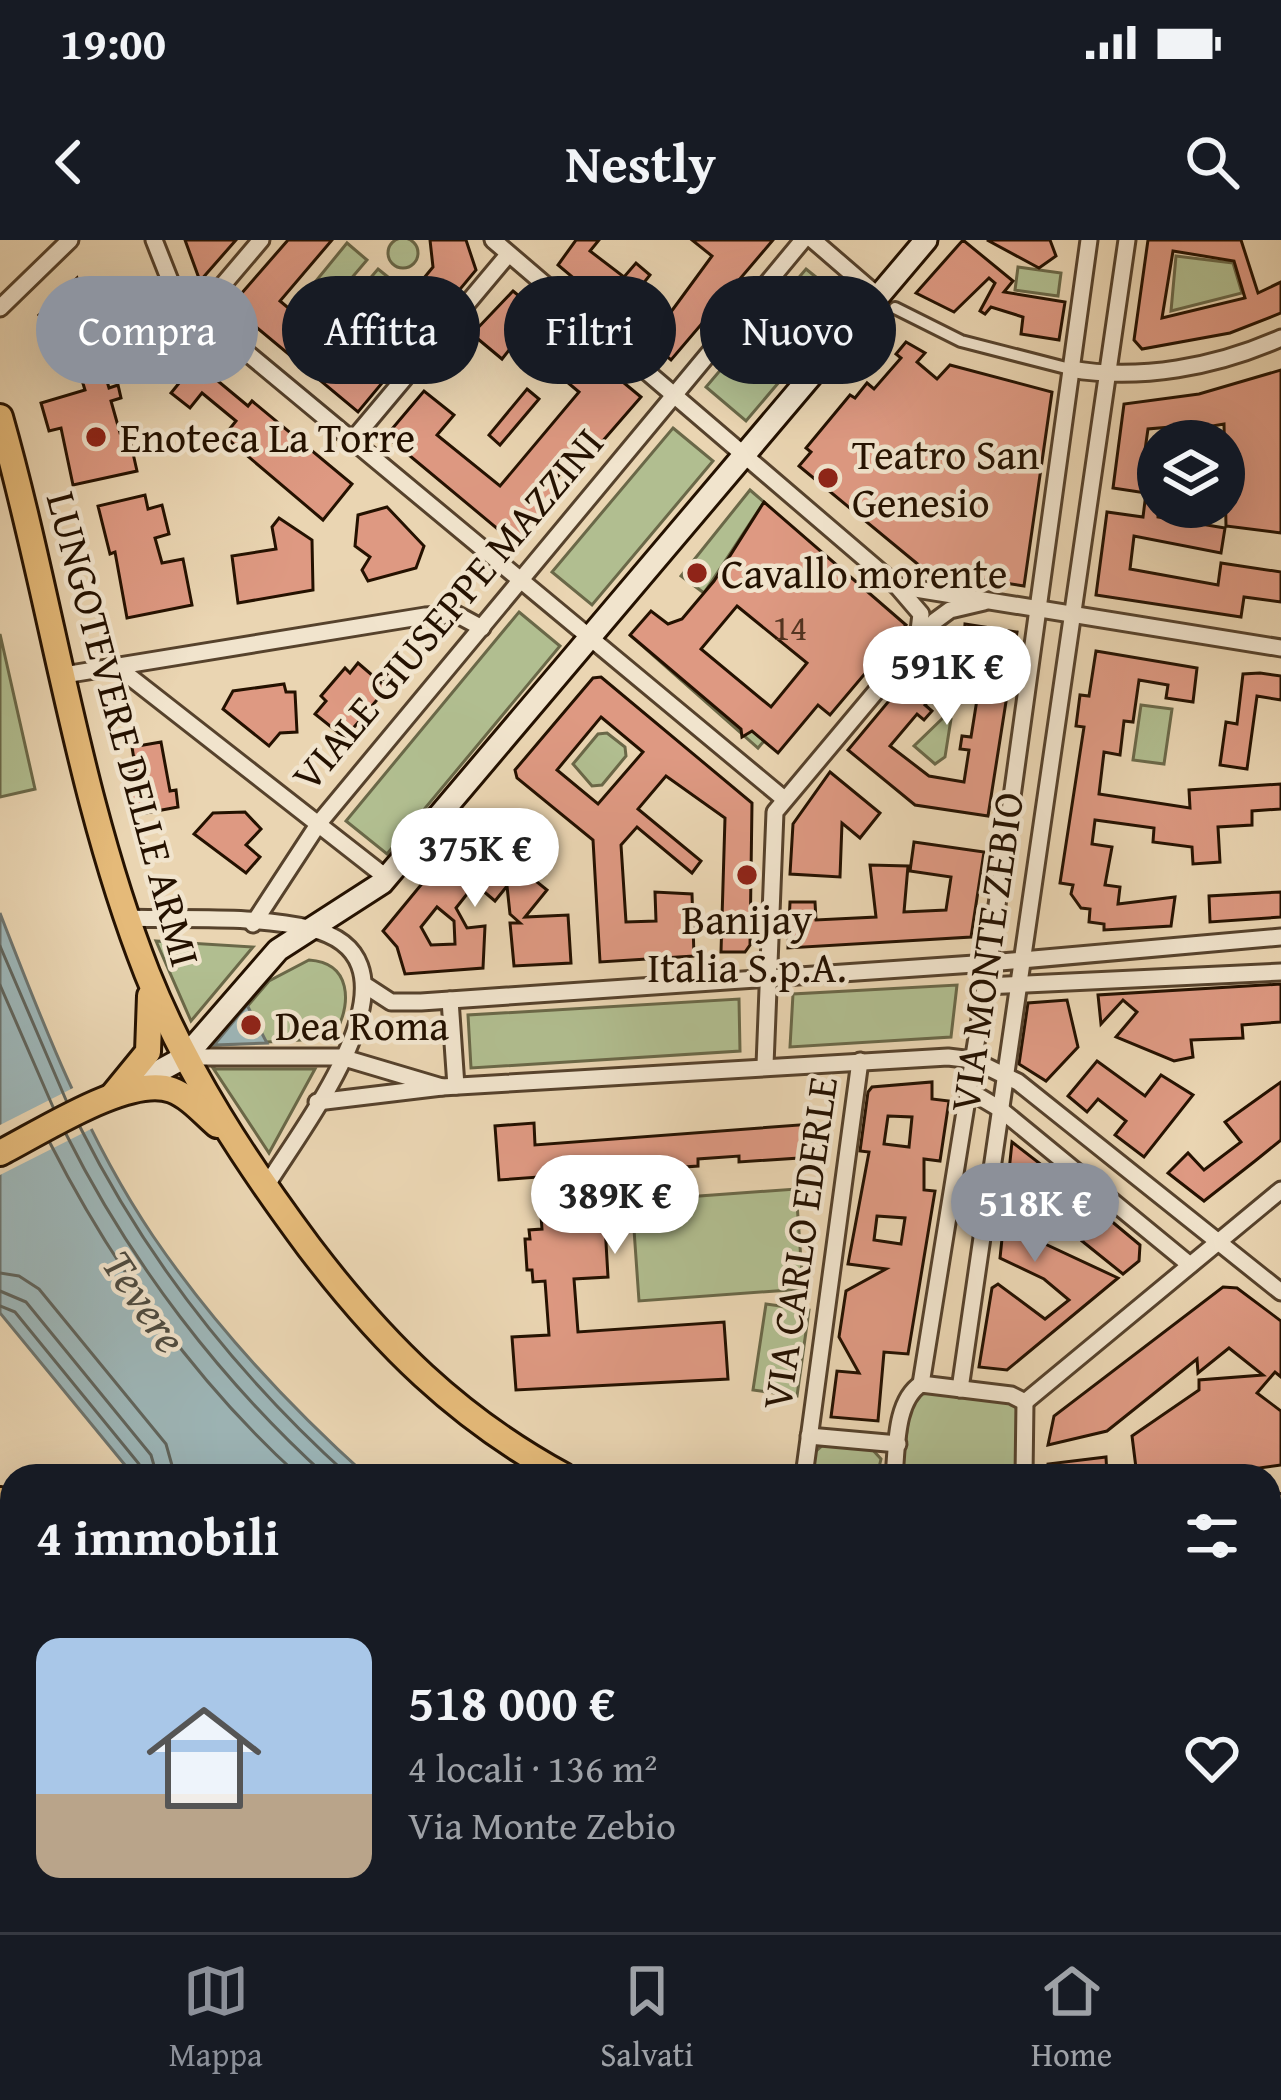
<!DOCTYPE html>
<html lang="it">
<head>
<meta charset="utf-8">
<style>
  body { margin:0; font-family:"Gentium Book Plus",serif; background:#20242c; color:#f1f3f6; height:100vh; display:flex; flex-direction:column; font-size:45px; white-space:nowrap }
  * { box-sizing:border-box; margin:0 }
  p { font-size:39px; color:#9ea1a6 }
  .icon { flex:none; width:66px; height:66px; fill:none; stroke:currentColor; stroke-width:2; stroke-linecap:round; stroke-linejoin:round }
  .map { position:relative; flex:1; overflow:hidden }
  .panel { position:absolute; left:0px; top:1224px; width:1281px; height:468px; display:flex; flex-direction:column; background:#171b24; border-radius:36px 36px 0 0; box-shadow:0 12px 48px #0002 }
  .panel>* { flex:none }
  .top-card { position:absolute; left:36px; top:36px; width:1209px; height:108px; display:flex; gap:24px }
  .tools { position:absolute; left:1137px; top:180px; display:grid; gap:24px }
  .tools a { display:grid; place-items:center; width:108px; height:108px; border-radius:50%; background:#171b24; box-shadow:0 12px 48px #0002; font-size:60px }
  .price { position:absolute; translate:-50% -102px; padding:0 27px; border-radius:42px; background:#fff; color:#222; font-size:39px; line-height:78px; filter:drop-shadow(0 3px 6px #0008) }
  .price::after { content:''; position:absolute; left:50%; top:72px; width:36px; height:27px; margin-left:-18px; background:inherit; clip-path:polygon(0 0,100% 0,50% 100%) }
  .price.active { background:#8c9099; color:#fff }
  ul { padding:0; list-style:none }
  li { display:flex; align-items:center; gap:36px; height:300px; padding:0 36px }
  li+li { border-top:3px solid #363941 }
  li span { display:grid; place-items:center; flex:none; width:336px; height:240px; border-radius:24px; color:#555 }
  li>.icon { margin-inline-start:auto }
  span .icon { width:144px; height:144px; fill:#fffc; stroke-width:1 }
  li b { font-size:51px }
  h2 { display:flex; justify-content:space-between; align-items:center; height:144px; padding:0 36px; font-size:51px }
  .chip { padding:0 42px; border-radius:54px; background:#171b24; box-shadow:0 12px 48px #0002; font-size:42px; line-height:108px }
  .chip.active { background:#8c9099; color:#fff }
  .status { display:flex; justify-content:space-between; align-items:center; height:84px; padding:0 60px; background:#171b24; direction:ltr }
  .status svg { height:33px; fill:currentColor }
  header { display:flex; justify-content:space-between; align-items:center; height:156px; padding:0 36px; background:#171b24; font-size:54px; font-weight:700 }
  .tab-bar { display:flex; justify-content:space-around; align-items:center; height:168px; border-top:3px solid #363941; background:#171b24; font-size:33px; color:#9ea1a6 }
  .tab-bar a { display:grid; justify-items:center; gap:6px }
  .tab-bar .active { color:#8c9099 }
  .map>svg:first-child { display:block }
  .green { fill:#b1be90; stroke:#6a6848; stroke-width:3 }
  .water { fill:#9db6b8; stroke:#6d746e; stroke-width:3 }
  .pier { fill:#ead5b2 }
  .lines { fill:none; stroke-linecap:round; stroke-linejoin:round }
  .shore { stroke:#60645c; stroke-width:3 }
  .building { fill:#de9982; stroke:#241100; stroke-width:3; fill-rule:evenodd }
  .pedestrian-casing { stroke:#56422c; stroke-width:16 }
  .minor-casing { stroke:#56422c; stroke-width:21 }
  .tertiary-casing { stroke:#56422c; stroke-width:24 }
  .secondary-casing { stroke:#241100; stroke-width:27 }
  .primary-casing { stroke:#241100; stroke-width:30 }
  .pedestrian { stroke:#f1e4cd; stroke-width:10 }
  .minor { stroke:#f1e4cd; stroke-width:15 }
  .tertiary { stroke:#f1e4cd; stroke-width:18 }
  .secondary { stroke:#f1e4cd; stroke-width:21 }
  .primary { stroke:#e5ba79; stroke-width:24 }
  .tram { stroke:#241100; stroke-width:3 }
  .poi-dot { fill:#8f2418; stroke:#f1e4cd; stroke-width:4.5 }
  .labels { text-anchor:middle; stroke-width:9; stroke-linejoin:round; paint-order:stroke }
  .number-label { font-size:36px; fill:#523320 }
  .poi-label { font-size:42px; fill:#241100; stroke:#f1e4cd; text-anchor:start }
  .street-label { font-size:42px; fill:#241100; stroke:#f1e4cd }
  .water-label { font-size:45px; font-style:italic; fill:#4e4b40; stroke:#f1e4cd }
</style>
</head>
<body>
<div class="status"><b>19:00</b><svg viewBox="0 0 49 12"><path d="M0 12V9h3v3zM5 12V6h3v6zM10 12V3h3v9zM15 12V0h3v12zM26 1h20v11H26zM47 4h2v5h-2z"/></svg></div>
<header><svg class="icon" aria-label="back" viewBox="0 0 24 24"><path d="M15 5l-7 7 7 7"/></svg>Nestly<svg class="icon" aria-label="search" viewBox="0 0 24 24"><circle cx="10" cy="10" r="6"/><path d="M15 15l6 6"/></svg></header>
<div class="map">
<svg width="1281" height="1692" viewBox="0 0 1281 1692">
  <rect width="100%" height="100%" fill="#ead5b2"/>
  <filter id="stains"><feTurbulence type="fractalNoise" baseFrequency=".00167" numOctaves="4"/><feColorMatrix values="0 0 0 0 .2 0 0 0 0 .09 0 0 0 0 .02 0 0 0 .5 -.17"/></filter>
  <radialGradient id="worn" r=".72"><stop offset=".6" stop-color="#630" stop-opacity="0"/><stop offset="1" stop-color="#630" stop-opacity=".3"/></radialGradient>
  <g class="green">
    <circle cx="403" cy="13" r="15"/>
    <polygon points="347,3 367,20 320,75 302,58"/>
    <polygon points="1176,16 1233,23 1242,53 1171,71"/>
    <polygon points="1018,27 1061,33 1058,56 1015,50"/>
    <polygon points="378,29 398,45 350,101 332,83"/>
    <polygon points="806,29 847,62 746,181 706,147"/>
    <polygon points="673,188 713,221 592,365 552,332"/>
    <polygon points="750,250 764,262 704,353 681,336"/>
    <polygon points="519,372 560,406 387,614 346,581"/>
    <polygon points="0,394 35,549 0,557"/>
    <polygon points="630,395 743,493 751,489 764,501 758,508"/>
    <polygon points="1141,465 1172,469 1164,524 1133,520"/>
    <polygon points="945,476 951,479 945,517 935,524 914,506"/>
    <polygon points="607,493 625,507 626,516 602,545 592,546 573,524 598,494"/>
    <polygon points="156,701 253,707 191,781"/>
    <path d="M309,720C352,723 351,763 336,792L318,799L214,805L269,741Z"/>
    <polygon points="957,745 951,797 790,807 793,754"/>
    <polygon points="739,759 740,811 471,828 468,775"/>
    <polygon points="213,828 216,829 315,829 269,913"/>
    <polygon points="796,949 803,1049 639,1061 632,961"/>
    <polygon points="766,1064 809,1070 797,1156 753,1150"/>
    <polygon points="923,1149 1018,1161 1018,1236 901,1236 911,1160"/>
    <polygon points="823,1205 871,1208 881,1219 877,1236 812,1236 814,1213"/>
    <polygon points="1281,1639 1281,1692 1249,1692 1248,1680 1269,1680 1269,1640"/>
    <polygon points="0,1651 12,1667 12,1680 22,1680 31,1692 0,1692"/>
    <polygon points="783,1680 873,1680 872,1692 782,1692"/>
    <polygon points="877,1680 968,1680 967,1692 875,1692"/>
  </g>
  <g class="water">
    <path d="M0,673C42,782 87,899 153,996C213,1084 288,1165 367,1236H134L0,1073Z"/>
    <polygon points="247,765 267,803 214,805"/>
    <rect x="1269" y="1391" width="12" height="186"/>
    <polygon points="632,1680 668,1680 693,1690 627,1692"/>
  </g>
  <polygon class="pier" points="79,845 99,885 0,935 0,885"/>
  <g class="lines">
    <g class="shore">
      <polyline points="0,706 66,860"/>
      <polyline points="0,745 53,867"/>
      <path d="M80,887C146,1019 239,1137 349,1236"/>
      <path d="M66,894C130,1022 220,1140 326,1236"/>
      <path d="M50,903C112,1025 197,1144 299,1236"/>
      <polyline points="0,1033 19,1036 39,1049 166,1204 175,1236"/>
      <polyline points="0,1051 26,1062 151,1215 157,1236"/>
      <polyline points="0,1066 15,1072 139,1224 142,1236"/>
    </g>
  </g>
  <g class="building">
    <polygon points="185,0 236,0 200,41"/>
    <polygon points="288,0 332,0 280,61 354,123 433,27 430,0 466,0 476,30 358,172 237,71 246,60 241,54"/>
    <polygon points="576,0 599,0 590,11 624,37 636,23 650,35 638,50 668,76 712,16 692,0 773,0 671,120 558,25"/>
    <polygon points="963,0 1013,41 1004,52 1065,62 1059,100 1021,94 1023,77 991,67 985,74 980,71 995,43 989,38 954,72 916,53"/>
    <polygon points="987,0 1050,0 1056,16 1039,28"/>
    <path d="M1148,0H1241L1258,53L1281,42V73L1230,93L1142,109L1134,100ZM1173,11L1234,21L1245,58L1162,78Z"/>
    <polygon points="77,38 87,71 58,94 39,75"/>
    <polygon points="513,51 641,157 594,211 585,205 553,242 560,250 517,305 386,196 424,151 454,175 437,195 500,246 579,152 517,100 502,119 472,94"/>
    <polygon points="145,66 176,108 146,131 114,88"/>
    <polygon points="95,100 109,148 118,145 121,158 111,161 120,193 128,191 137,231 73,245 61,188 49,191 41,163 85,150 72,107"/>
    <polygon points="906,102 925,113 917,122 937,139 950,125 1052,152 1024,346 926,331 799,226 811,212 806,208 850,155 855,158 867,143 874,149 901,118 896,114"/>
    <polygon points="201,116 218,130 213,137 248,166 252,161 352,244 323,280 224,196 236,181 202,153 190,168 171,153"/>
    <polygon points="1281,130 1281,293 1226,286 1224,184 1200,188 1195,196 1182,186 1148,189 1142,231 1158,225 1158,277 1225,288 1221,313 1134,296 1130,329 1218,345 1221,323 1281,332 1281,362 1244,357 1241,377 1096,355 1107,272 1143,277 1146,253 1113,248 1124,164 1199,154"/>
    <polygon points="527,149 539,159 500,205 489,195"/>
    <polygon points="145,255 148,269 162,265 169,294 155,298 162,323 183,319 192,365 127,378 115,312 110,314 98,266"/>
    <path d="M764,262L906,385L830,475L818,465L778,513L752,491L742,497L741,489L630,395L651,371L668,384L682,379L714,341ZM737,366L807,423L771,467L701,409Z"/>
    <polygon points="387,267 424,306 416,328 368,341 362,330 370,317 355,306 358,275"/>
    <polygon points="279,278 312,300 313,350 238,363 232,316 276,309 272,287"/>
    <polygon points="965,384 1017,392 988,576 915,565 848,510 918,426 941,445 925,465 932,471 924,480 917,474 890,506 929,536 964,542 969,510 960,509 962,496 971,497 979,447 961,444"/>
    <polygon points="1096,411 1197,428 1193,462 1166,458 1168,445 1139,440 1133,482 1124,481 1120,515 1104,512 1099,554 1190,568 1189,550 1281,544 1281,569 1252,571 1252,585 1218,587 1220,622 1193,624 1192,607 1153,602 1154,588 1095,580 1092,604 1112,607 1105,645 1120,647 1118,664 1175,657 1171,686 1104,690 1104,684 1089,682 1090,669 1081,668 1071,654 1073,645 1060,643 1084,487 1076,486 1080,455 1089,456"/>
    <polygon points="402,417 413,426 395,448 383,439"/>
    <polygon points="358,423 387,448 345,498 315,474 326,461 321,456 345,428 350,433"/>
    <polygon points="1260,433 1281,436 1281,460 1257,456 1247,529 1220,525 1226,482 1237,484 1243,434"/>
    <path d="M601,437L752,563L750,705L745,712H721L725,578L666,536L638,569L701,621L692,633L637,587L621,605L626,682L656,681L655,652L692,654L694,716L600,722L593,600L517,538L515,530L593,438ZM601,477L643,512L598,564L557,530Z"/>
    <polygon points="284,444 286,452 295,452 297,492 280,493 269,506 223,469 233,451"/>
    <polygon points="161,502 170,551 176,550 178,567 135,575 123,534 136,532 132,507"/>
    <polygon points="830,532 880,573 860,598 842,583 840,637 790,634 793,584"/>
    <polygon points="245,572 261,589 246,605 260,617 246,633 194,594 213,573"/>
    <path d="M481,572L518,602L498,626L518,642L526,633L547,650L525,677L568,675L571,723L514,726L510,683H520L510,674L507,646L495,661L475,644L456,668L467,688L485,686L483,728L405,734L397,707L383,691ZM437,667L454,681L455,704L431,705L421,687Z"/>
    <polygon points="914,602 984,612 971,697 788,708 790,662 815,662 816,680 876,677 870,625 908,626 904,672 946,670 951,637 910,631"/>
    <polygon points="1281,652 1281,677 1210,682 1209,656"/>
    <polygon points="1281,744 1281,782 1242,785 1243,798 1191,800 1193,817 1174,821 1116,797 1137,772 1123,760 1101,784 1098,755"/>
    <polygon points="1067,760 1078,807 1046,841 1019,824 1028,763"/>
    <polygon points="1097,821 1145,856 1161,835 1193,855 1144,917 1115,895 1126,881 1098,859 1087,872 1068,856"/>
    <path d="M932,842V859L949,861L940,921L924,919V950L935,951L908,1114L884,1112L878,1181L831,1177L837,1131L859,1133L839,1097L846,1051L886,1029L848,1024L869,912L860,911L868,852L872,847ZM888,876L912,877L909,907L884,904ZM877,976L905,978L901,1004L874,1000Z"/>
    <polygon points="1281,842 1281,900 1255,921 1204,961 1168,933 1188,913 1204,930 1241,902 1225,882"/>
    <polygon points="534,883 535,905 812,884 814,917 739,922 739,916 698,919 698,926 567,935 571,987 605,985 608,1037 574,1039 578,1092 724,1082 728,1139 516,1150 512,1097 549,1095 545,1041 533,1042 532,1030 527,1030 525,999 530,999 529,990 542,989 538,937 499,940 495,886"/>
    <polygon points="1012,902 1083,957 1062,984 1038,965 1028,996 1118,1038 1007,1130 979,1127 992,1048 998,1044 1045,1079 1069,1060 1044,1039 1000,1018"/>
    <polygon points="1104,975 1140,1005 1139,1021 1123,1034 1082,1001"/>
    <polygon points="1223,1047 1237,1048 1281,1081 1281,1137 1275,1132 1257,1153 1281,1171 1281,1225 1202,1236 1137,1236 1132,1196 1199,1150 1199,1140 1263,1135 1229,1108 1198,1133 1197,1119 1107,1191 1048,1205 1054,1176"/>
    <polygon points="1106,1217 1107,1236 1048,1236 1048,1224"/>
  </g>
  <g class="lines">
    <g class="pedestrian-casing">
      <polyline id="pedestrian" points="895,68 961,101 1070,129"/>
    </g>
    <g class="minor-casing">
      <g id="minor">
        <polyline points="154,0 171,43 199,73 783,558"/>
        <polyline points="493,0 897,346 921,374 918,399"/>
        <polyline points="813,0 879,57"/>
        <polyline points="0,68 70,0"/>
        <polyline points="199,73 261,0"/>
        <path d="M1070,129C1140,141 1216,127 1281,98"/>
        <polyline points="351,202 507,16"/>
        <polyline points="897,346 1281,408"/>
        <polyline points="116,426 387,638"/>
        <polyline points="64,435 425,376 456,374 482,388"/>
        <path d="M128,678C187,680 256,675 312,689C436,720 301,888 265,948"/>
        <polyline points="253,684 319,583 803,0"/>
        <polyline points="984,746 1281,732"/>
        <polyline points="368,747 391,762 421,762 989,723 1281,697"/>
        <polyline points="450,760 456,846"/>
        <polyline points="185,817 341,817 442,847"/>
        <polyline points="765,825 775,572 935,381 950,370 984,362"/>
        <polyline points="968,850 1000,869 1190,1025"/>
        <polyline points="317,862 442,847 948,817 973,820 1018,842 1281,1052"/>
        <polyline points="921,1144 989,723 1089,0"/>
        <polyline points="960,1149 1127,0"/>
        <polyline points="1025,1162 1281,950"/>
        <polyline points="809,1196 898,1204"/>
        <polyline points="804,1236 860,821"/>
        <path d="M894,1236C897,1207 895,1161 921,1144L1011,1155L1025,1162"/>
        <polyline points="1024,1236 1025,1162"/>
        <polyline points="207,1680 216,1692"/>
        <polyline points="65,1692 81,1680"/>
      </g>
    </g>
    <g class="tertiary-casing">
      <g id="tertiary">
        <polyline points="0,1530 12,1521"/>
        <polyline points="0,1621 12,1637"/>
        <polyline points="43,1680 52,1692"/>
      </g>
    </g>
    <g class="secondary-casing">
      <polyline id="secondary" points="126,849 185,817 278,710 382,643 926,0"/>
    </g>
    <g class="primary-casing">
      <g id="primary">
        <path d="M0,177C52,360 77,555 147,733C187,833 245,921 309,1007C382,1103 457,1178 564,1236"/>
        <polyline points="112,856 148,812 150,756"/>
        <path d="M0,913C40,893 129,834 172,850C190,857 203,873 217,885"/>
        <polyline points="0,1260 12,1274"/>
        <polyline points="1269,1269 1281,1267"/>
        <polyline points="403,1680 420,1692"/>
      </g>
    </g>
    <use href="#pedestrian" class="pedestrian"/>
    <use href="#minor" class="minor"/>
    <use href="#tertiary" class="tertiary"/>
    <use href="#secondary" class="secondary"/>
    <use href="#primary" class="primary"/>
    <g class="tram">
      <polyline points="0,1645 12,1661"/>
      <polyline points="26,1680 35,1692"/>
    </g>
  </g>
  <g class="poi-dot">
    <circle cx="96" cy="197" r="12"/>
    <circle cx="828" cy="238" r="12"/>
    <circle cx="697" cy="333" r="12"/>
    <circle cx="747" cy="635" r="12"/>
    <circle cx="251" cy="785" r="12"/>
  </g>
  <g class="labels">
    <g class="number-label">
      <text x="790" y="400">14</text>
    </g>
    <g class="poi-label">
      <text x="120" y="212">Enoteca La Torre</text>
      <text x="852" y="229">Teatro San<tspan x="852" dy="48">Genesio</tspan></text>
      <text x="721" y="348">Cavallo morente</text>
      <text x="747" y="694" text-anchor="middle">Banijay<tspan x="747" dy="48">Italia S.p.A.</tspan></text>
      <text x="275" y="800">Dea Roma</text>
    </g>
    <g class="street-label">
      <text transform="translate(447 369) rotate(-50)" y="15">VIALE GIUSEPPE MAZZINI</text>
      <text transform="translate(124 489) rotate(75)" y="15">LUNGOTEVERE DELLE ARMI</text>
      <text transform="translate(986 712) rotate(-82)" y="15">VIA MONTE ZEBIO</text>
      <text transform="translate(799 1003) rotate(-82)" y="15">VIA CARLO EDERLE</text>
    </g>
    <g class="water-label">
      <text transform="translate(145 1061) rotate(56)" y="16">Tevere</text>
    </g>
  </g>
  <rect width="100%" height="100%" filter="url(#stains)"/>
  <rect width="100%" height="100%" fill="url(#worn)"/>
</svg>
<div class="tools">
<a><svg class="icon" aria-label="layers" viewBox="0 0 24 24"><path d="M12 4l9 5-9 5-9-5zM3 14l9 5 9-5"/></svg></a>
</div>
<b class="price" style="left:947px;top:488px">591K €</b>
<b class="price" style="left:475px;top:670px">375K €</b>
<b class="price" style="left:615px;top:1017px">389K €</b>
<b class="price active" style="left:1035px;top:1025px">518K €</b>
<div class="top-card">
<a class="chip active">Compra</a>
<a class="chip">Affitta</a>
<a class="chip">Filtri</a>
<a class="chip">Nuovo</a>
</div>
<section class="panel">
<h2>4 immobili<svg class="icon" aria-label="filters" viewBox="0 0 24 24"><path d="M4 7h16M4 17h16"/><circle cx="9" cy="7" r="2"/><circle cx="15" cy="17" r="2"/></svg></h2>
<ul>
<li><span style="background:linear-gradient(#a9c7e8 65%,#b9a48a 0)"><svg class="icon" aria-label="home" viewBox="0 0 24 24"><path d="M3 11l9-7 9 7M6 9v11h12V9"/></svg></span><div><b>518 000 €</b><p>4 locali · 136 m²</p><p>Via Monte Zebio</p></div><svg class="icon" aria-label="heart" viewBox="0 0 24 24"><path d="M12 20l-8-8c-3-5 5-10 8-4 3-6 11-1 8 4z"/></svg></li>
</ul>
</section>
</div>
<nav class="tab-bar">
<a class="active"><svg class="icon" aria-label="map" viewBox="0 0 24 24"><path d="M3 6l6-2 6 2 6-2v14l-6 2-6-2-6 2zM9 4v14M15 6v14"/></svg>Mappa</a>
<a><svg class="icon" aria-label="saved" viewBox="0 0 24 24"><path d="M7 4h10v16l-5-4-5 4z"/></svg>Salvati</a>
<a><svg class="icon" aria-label="home" viewBox="0 0 24 24"><path d="M3 11l9-7 9 7M6 9v11h12V9"/></svg>Home</a>
</nav>
</body>
</html>
